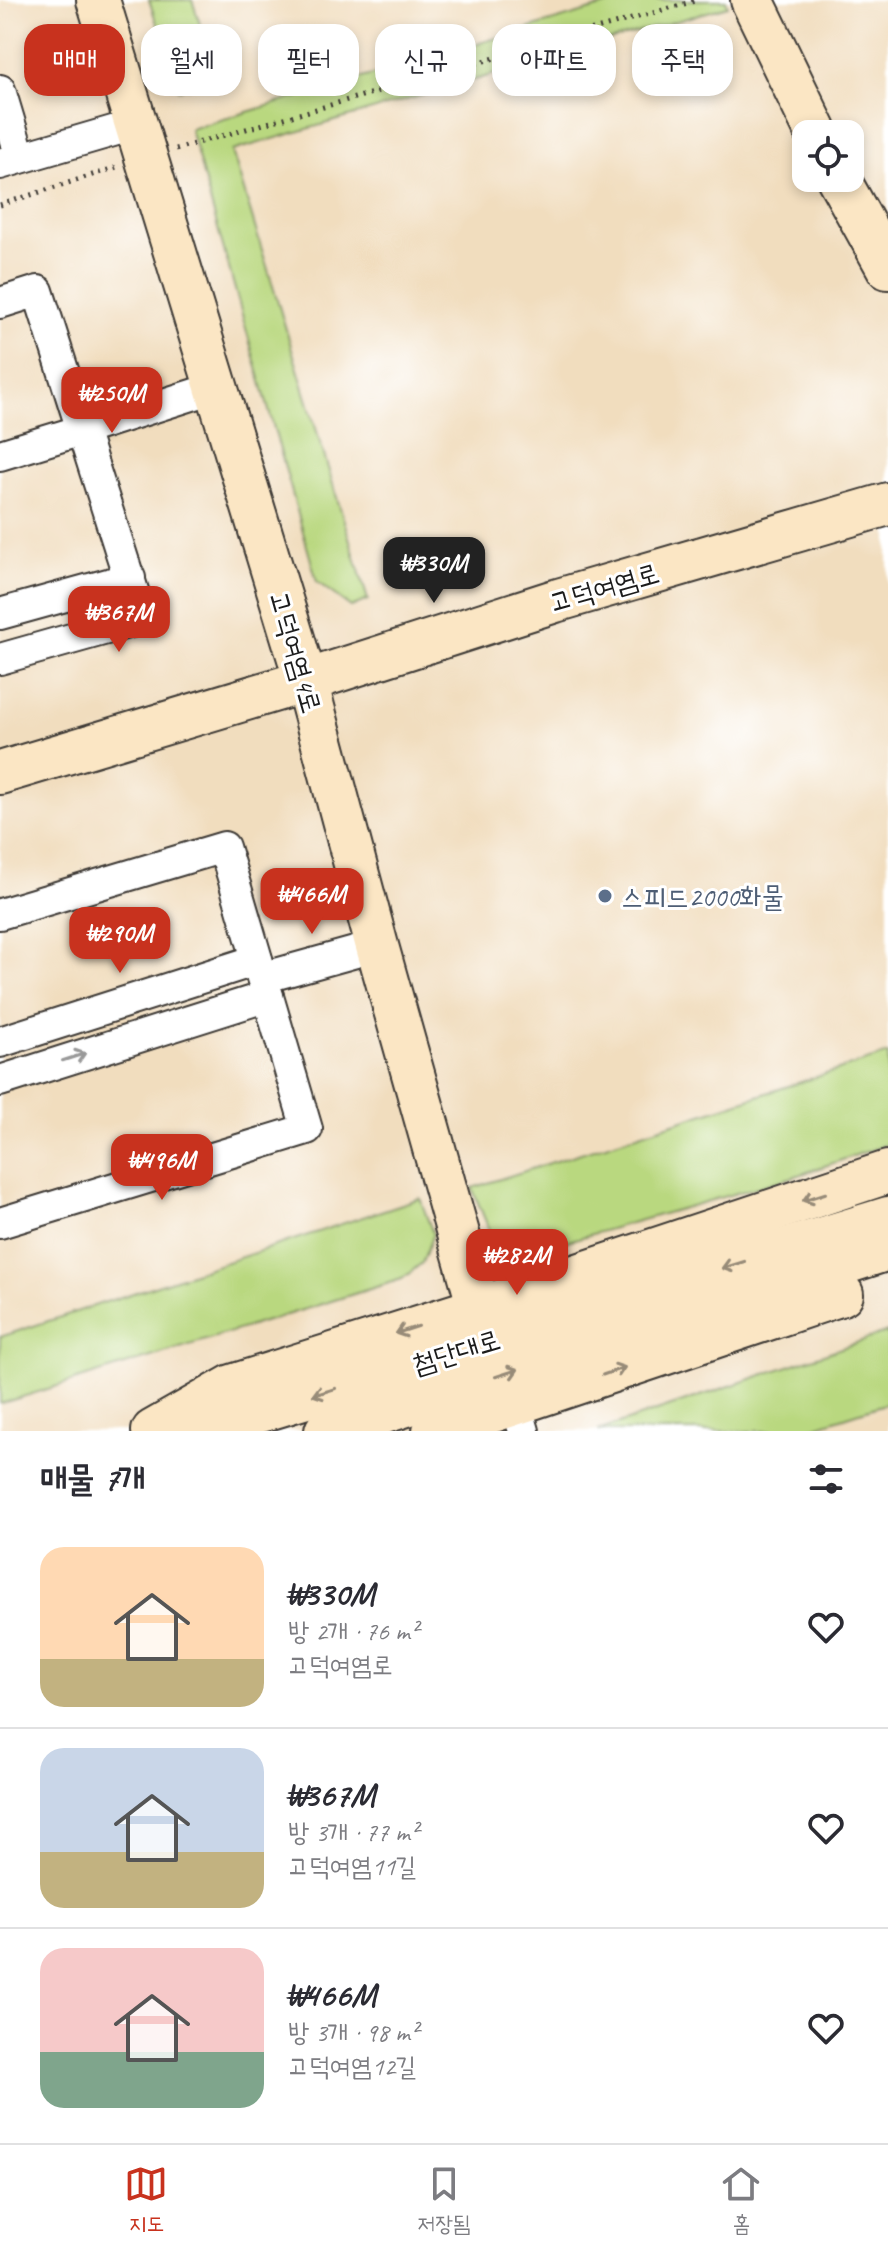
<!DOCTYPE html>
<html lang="ko">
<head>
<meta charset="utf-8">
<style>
  body { margin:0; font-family:Caveat,"Poor Story",sans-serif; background:#f2f2f3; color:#2b2b33; height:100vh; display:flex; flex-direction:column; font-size:30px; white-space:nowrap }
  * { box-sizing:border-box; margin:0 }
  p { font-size:26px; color:#7c7c81 }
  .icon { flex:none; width:44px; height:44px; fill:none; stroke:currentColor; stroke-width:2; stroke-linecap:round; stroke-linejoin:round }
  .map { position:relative; height:1431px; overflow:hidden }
  .sheet { display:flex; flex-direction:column; background:#fff; flex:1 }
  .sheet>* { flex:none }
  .top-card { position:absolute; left:24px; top:24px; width:840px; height:72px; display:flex; gap:16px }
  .fabs { position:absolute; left:792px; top:120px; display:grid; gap:16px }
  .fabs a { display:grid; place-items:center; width:72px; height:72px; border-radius:16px; background:#fff; box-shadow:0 4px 12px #0003; font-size:40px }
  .price { position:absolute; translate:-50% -68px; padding:0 18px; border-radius:16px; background:#c8321e; color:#fff; font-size:26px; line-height:52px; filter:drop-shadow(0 2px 4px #0008) }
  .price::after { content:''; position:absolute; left:50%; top:48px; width:24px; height:18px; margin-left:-12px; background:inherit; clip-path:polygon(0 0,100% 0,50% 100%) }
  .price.on { background:#222; color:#fff }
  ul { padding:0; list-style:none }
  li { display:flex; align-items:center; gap:24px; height:200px; padding:0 40px }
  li+li { border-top:2px solid #e1e1e2 }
  li span { display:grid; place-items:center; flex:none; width:224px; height:160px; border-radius:24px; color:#555 }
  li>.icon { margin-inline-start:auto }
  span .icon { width:96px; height:96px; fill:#fffc; stroke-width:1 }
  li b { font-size:34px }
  h2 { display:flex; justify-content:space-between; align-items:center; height:96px; padding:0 40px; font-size:34px }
  .chip { padding:0 28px; border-radius:24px; background:#fff; box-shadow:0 4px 12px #0003; font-size:28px; line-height:72px }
  .chip.on { background:#c8321e; color:#fff }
  .tabs { display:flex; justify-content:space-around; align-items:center; height:112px; border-top:2px solid #e1e1e2; background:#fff; font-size:22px; color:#7c7c81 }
  .tabs a { display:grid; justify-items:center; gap:4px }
  .tabs .on { color:#c8321e }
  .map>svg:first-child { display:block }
  .green { fill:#b9d87f; stroke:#6a7a4e; stroke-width:2 }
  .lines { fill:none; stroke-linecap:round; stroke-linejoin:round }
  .street-casing { stroke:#3c3934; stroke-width:34 }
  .secondary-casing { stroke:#3c3934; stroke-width:46 }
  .path { stroke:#3c3934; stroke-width:5; stroke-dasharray:2 6; stroke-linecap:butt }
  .street { stroke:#fff; stroke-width:30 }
  .secondary { stroke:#fbe6c4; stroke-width:42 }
  .oneway { stroke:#999 }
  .oneway2 { stroke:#978b78 }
  .service-dot { fill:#5c6f8a; stroke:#fff; stroke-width:3 }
  .labels { text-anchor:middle; stroke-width:6; stroke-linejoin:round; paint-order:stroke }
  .street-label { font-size:28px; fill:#1c1c1c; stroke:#fff }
  .service-label { font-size:28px; fill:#4e5e75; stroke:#fff; text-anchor:start }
</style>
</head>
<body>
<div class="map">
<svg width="888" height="1431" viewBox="0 0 888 1431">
  <rect width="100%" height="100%" fill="#fff"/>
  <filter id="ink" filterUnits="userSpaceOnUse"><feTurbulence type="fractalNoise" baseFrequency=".0125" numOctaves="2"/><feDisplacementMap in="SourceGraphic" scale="16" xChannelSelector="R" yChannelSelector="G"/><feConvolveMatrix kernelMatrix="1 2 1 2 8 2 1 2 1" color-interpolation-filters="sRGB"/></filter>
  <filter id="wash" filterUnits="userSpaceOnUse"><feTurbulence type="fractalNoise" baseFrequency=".006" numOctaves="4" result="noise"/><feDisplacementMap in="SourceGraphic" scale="32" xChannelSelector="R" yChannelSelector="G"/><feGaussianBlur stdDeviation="1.8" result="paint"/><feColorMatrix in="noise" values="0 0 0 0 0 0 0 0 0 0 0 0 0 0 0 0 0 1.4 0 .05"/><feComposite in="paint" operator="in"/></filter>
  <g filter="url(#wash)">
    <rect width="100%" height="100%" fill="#f1ddbe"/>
    <g class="green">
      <polygon points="149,0 192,0 219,81 179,89"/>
      <polygon points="625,0 726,0 728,6 232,151 368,600 351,607 317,582 190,129"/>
      <polygon points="888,1054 888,1144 793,1177 543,1248 495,1244 472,1188"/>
      <polygon points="420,1198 433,1234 422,1263 402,1279 0,1404 0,1337"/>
      <polygon points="888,1332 888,1403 801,1431 598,1431"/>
    </g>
  </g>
  <g filter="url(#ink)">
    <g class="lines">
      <g class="street-casing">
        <g id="street">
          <polyline points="0,90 20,157"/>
          <polyline points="0,164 137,124"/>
          <polyline points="0,303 38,291 82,430 217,387"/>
          <polyline points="0,455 82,430 142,619 0,659"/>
          <polyline points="0,614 130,578"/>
          <polyline points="0,914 224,847 307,1129 0,1223"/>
          <polyline points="262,978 377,946"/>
          <polyline points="0,1042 257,960"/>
          <polyline points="0,1081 268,996"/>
          <polyline points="516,1404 524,1431"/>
        </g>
      </g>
      <g class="secondary-casing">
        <g id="secondary">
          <polyline points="98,0 306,681 377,946 479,1308"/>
          <polyline points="752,0 817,134"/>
          <polyline points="838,178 888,268"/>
          <polyline points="0,773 306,681 555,601 888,504"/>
          <polyline points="176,1428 238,1418 888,1218"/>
          <polyline points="153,1431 232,1386 479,1308 888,1172"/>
          <polyline points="326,1431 888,1249"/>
          <polyline points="434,1431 842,1294"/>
        </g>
      </g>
      <g class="path">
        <polyline points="176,149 698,0"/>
        <polyline points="0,205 117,167"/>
      </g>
      <use href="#street" class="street"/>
      <use href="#secondary" class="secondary"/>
    </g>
    <defs><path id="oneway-shaft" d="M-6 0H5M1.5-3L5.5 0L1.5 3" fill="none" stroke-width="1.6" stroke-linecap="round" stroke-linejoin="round" transform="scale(2)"/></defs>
    <use class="oneway" href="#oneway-shaft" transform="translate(74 1057) rotate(-18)"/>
    <g class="oneway2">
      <use href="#oneway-shaft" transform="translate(814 1197) rotate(162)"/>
      <use href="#oneway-shaft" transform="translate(733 1265) rotate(163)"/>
      <use href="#oneway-shaft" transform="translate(407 1330) rotate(162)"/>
      <use href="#oneway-shaft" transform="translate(614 1371) rotate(-19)"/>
      <use href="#oneway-shaft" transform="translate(507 1373) rotate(-18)"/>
      <use href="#oneway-shaft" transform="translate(324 1392) rotate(163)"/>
    </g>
  </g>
  <circle class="service-dot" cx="605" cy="896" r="8"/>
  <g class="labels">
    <g class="street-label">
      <text transform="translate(604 587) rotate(-16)" y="10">고덕여염로</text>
      <text transform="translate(296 652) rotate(74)" y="10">고덕여염4로</text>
      <text transform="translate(456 1351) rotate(-17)" y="10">첨단대로</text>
    </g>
    <g class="service-label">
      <text x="621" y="906">스피드2000화물</text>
    </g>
  </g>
</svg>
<div class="fabs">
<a><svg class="icon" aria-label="locate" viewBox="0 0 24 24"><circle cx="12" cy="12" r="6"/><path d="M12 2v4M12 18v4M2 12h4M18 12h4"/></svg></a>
</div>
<b class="price" style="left:112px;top:435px">₩250M</b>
<b class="price on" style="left:434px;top:605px">₩330M</b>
<b class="price" style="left:119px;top:654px">₩367M</b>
<b class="price" style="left:312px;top:936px">₩466M</b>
<b class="price" style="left:120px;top:975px">₩290M</b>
<b class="price" style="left:162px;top:1202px">₩496M</b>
<b class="price" style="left:517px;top:1297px">₩282M</b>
<div class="top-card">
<a class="chip on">매매</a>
<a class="chip">월세</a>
<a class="chip">필터</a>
<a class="chip">신규</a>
<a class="chip">아파트</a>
<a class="chip">주택</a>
</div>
</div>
<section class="sheet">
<h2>매물 7개<svg class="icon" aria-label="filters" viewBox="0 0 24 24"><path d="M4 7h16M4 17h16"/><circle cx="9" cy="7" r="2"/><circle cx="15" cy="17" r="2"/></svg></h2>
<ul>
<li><span style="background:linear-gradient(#ffd9b3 70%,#c2b280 0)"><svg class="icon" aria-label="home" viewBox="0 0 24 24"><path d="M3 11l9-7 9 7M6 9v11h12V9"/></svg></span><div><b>₩330M</b><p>방 2개 · 76 m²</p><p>고덕여염로</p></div><svg class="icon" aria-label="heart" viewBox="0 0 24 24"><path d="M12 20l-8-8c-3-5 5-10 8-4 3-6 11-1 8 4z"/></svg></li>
<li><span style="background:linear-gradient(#c9d6e8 65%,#c2b280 0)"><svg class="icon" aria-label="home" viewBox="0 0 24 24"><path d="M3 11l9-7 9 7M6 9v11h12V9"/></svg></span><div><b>₩367M</b><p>방 3개 · 77 m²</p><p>고덕여염11길</p></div><svg class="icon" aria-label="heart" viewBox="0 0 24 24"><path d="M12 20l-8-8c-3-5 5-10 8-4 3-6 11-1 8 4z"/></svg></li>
<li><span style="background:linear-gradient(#f6c9c9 65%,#7fa58c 0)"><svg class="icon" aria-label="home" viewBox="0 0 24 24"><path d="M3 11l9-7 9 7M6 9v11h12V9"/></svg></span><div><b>₩466M</b><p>방 3개 · 98 m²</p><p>고덕여염12길</p></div><svg class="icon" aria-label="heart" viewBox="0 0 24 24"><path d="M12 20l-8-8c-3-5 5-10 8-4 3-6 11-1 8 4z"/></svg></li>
</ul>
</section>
<nav class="tabs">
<a class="on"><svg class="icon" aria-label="map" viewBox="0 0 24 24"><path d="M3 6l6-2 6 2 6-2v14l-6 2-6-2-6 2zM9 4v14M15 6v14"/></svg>지도</a>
<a><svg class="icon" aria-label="saved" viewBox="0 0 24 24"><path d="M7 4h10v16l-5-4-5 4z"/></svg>저장됨</a>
<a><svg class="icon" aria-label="home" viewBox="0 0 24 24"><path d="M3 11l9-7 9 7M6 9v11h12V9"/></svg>홈</a>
</nav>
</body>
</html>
